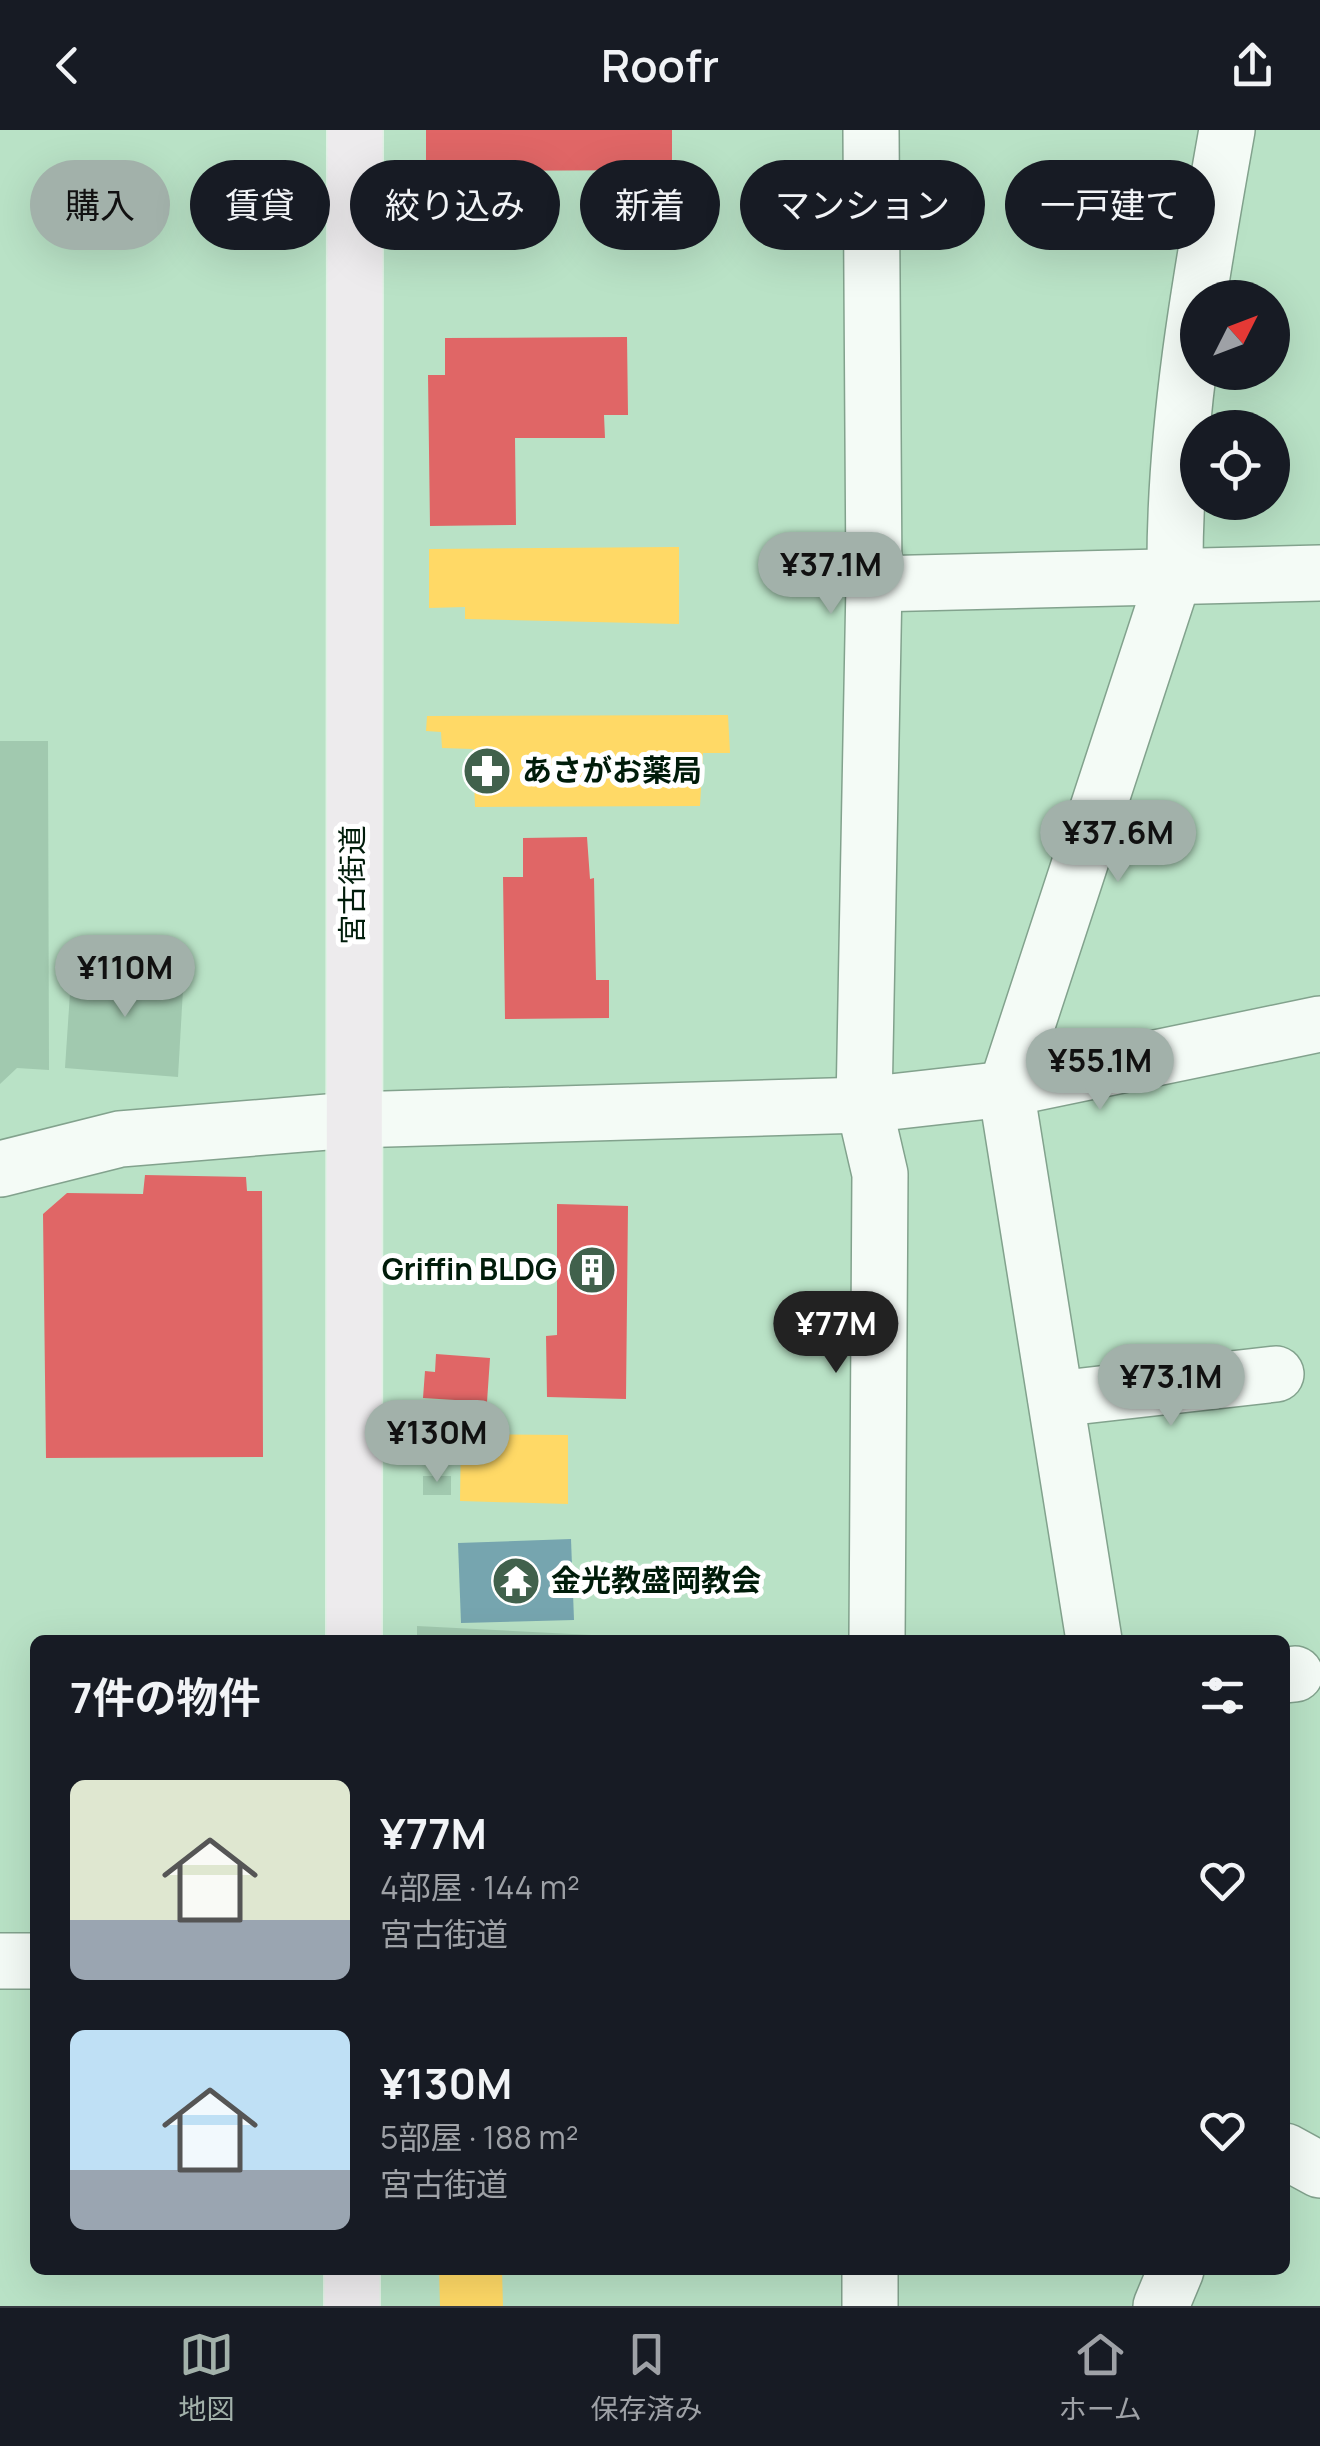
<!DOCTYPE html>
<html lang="ja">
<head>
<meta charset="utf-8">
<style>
  body { margin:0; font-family:Manrope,"Noto Sans JP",sans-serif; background:#242831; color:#f1f3f6; height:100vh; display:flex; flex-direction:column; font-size:38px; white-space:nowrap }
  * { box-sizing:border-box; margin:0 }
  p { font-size:32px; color:#9ea1a6 }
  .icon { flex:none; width:55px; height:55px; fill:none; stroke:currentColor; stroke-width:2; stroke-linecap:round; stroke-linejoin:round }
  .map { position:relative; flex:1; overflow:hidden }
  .side { position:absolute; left:30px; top:1505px; width:1260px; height:640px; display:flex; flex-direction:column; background:#171b24; border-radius:15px; box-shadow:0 10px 40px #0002 }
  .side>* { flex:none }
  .banner { position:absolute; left:30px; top:30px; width:1260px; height:90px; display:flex; gap:20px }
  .needle { width:65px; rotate:48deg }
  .buttons { position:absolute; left:1180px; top:150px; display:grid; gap:20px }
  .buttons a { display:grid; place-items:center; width:110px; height:110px; border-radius:50%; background:#171b24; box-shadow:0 10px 40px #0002; font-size:50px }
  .price { position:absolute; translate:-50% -85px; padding:0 22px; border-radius:35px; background:#a2b1aa; color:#111; font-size:32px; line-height:65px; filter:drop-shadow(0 2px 5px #0008) }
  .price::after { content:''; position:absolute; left:50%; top:60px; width:30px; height:22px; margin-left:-15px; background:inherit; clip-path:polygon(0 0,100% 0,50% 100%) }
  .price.active { background:#222; color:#fff }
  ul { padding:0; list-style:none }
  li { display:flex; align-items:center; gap:30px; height:250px; padding:0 40px }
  li span { display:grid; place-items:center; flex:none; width:280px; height:200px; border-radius:15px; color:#555 }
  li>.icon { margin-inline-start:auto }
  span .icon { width:120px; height:120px; fill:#fffc; stroke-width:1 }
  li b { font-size:42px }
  h2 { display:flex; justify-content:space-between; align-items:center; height:120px; padding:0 40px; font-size:42px }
  .tag { padding:0 35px; border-radius:45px; background:#171b24; box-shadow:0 10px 40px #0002; font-size:35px; line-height:90px }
  .tag.active { background:#a2b1aa; color:#111 }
  header { display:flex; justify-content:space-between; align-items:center; height:130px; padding:0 40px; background:#171b24; font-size:45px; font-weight:600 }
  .tab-bar { display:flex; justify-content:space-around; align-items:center; height:140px; border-top:2px solid #363941; background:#171b24; font-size:28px; color:#9ea1a6 }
  .tab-bar a { display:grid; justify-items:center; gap:5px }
  .tab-bar .active { color:#a2b1aa }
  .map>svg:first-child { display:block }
  .homes { fill:#ffd966 }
  .shops { fill:#e06666 }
  .public { fill:#76a5af }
  .building { fill:#a1c9af }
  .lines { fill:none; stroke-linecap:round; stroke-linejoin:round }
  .street-casing { stroke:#82a28d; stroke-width:58 }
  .highway-casing { stroke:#e0f2e5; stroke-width:58 }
  .street { stroke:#f4fbf6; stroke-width:55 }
  .highway { stroke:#edebed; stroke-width:55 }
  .labels { text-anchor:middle; stroke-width:10; stroke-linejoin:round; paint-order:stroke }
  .poi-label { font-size:30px; font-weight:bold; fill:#001c0a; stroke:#fff; text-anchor:start }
  .street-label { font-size:30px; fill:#001c0a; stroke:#fff }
</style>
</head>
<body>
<header><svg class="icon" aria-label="back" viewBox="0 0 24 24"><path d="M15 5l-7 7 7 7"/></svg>Roofr<svg class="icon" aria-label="share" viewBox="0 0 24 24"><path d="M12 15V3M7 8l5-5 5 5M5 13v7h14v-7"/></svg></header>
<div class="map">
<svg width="1320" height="2176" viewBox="0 0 1320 2176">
  <rect width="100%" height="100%" fill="#b9e2c6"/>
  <g class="homes">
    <polygon points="679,417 679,494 465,489 465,477 429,478 429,419"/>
    <polygon points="728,585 730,623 703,623 700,676 475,677 473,619 442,618 441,602 426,601 427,586"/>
    <polygon points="461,1304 568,1305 568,1374 460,1371"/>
    <polygon points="439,2140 502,2140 503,2176 440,2176"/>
  </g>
  <g class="shops">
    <polygon points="426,0 672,0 672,40 426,41"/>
    <polygon points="627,207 628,285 604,285 605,308 515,308 516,395 430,396 428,245 445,245 445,208"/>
    <polygon points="587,707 590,749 594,748 596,850 609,850 609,888 505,889 503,747 523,747 523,708"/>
    <polygon points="145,1045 246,1047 247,1061 262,1061 263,1327 46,1328 43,1084 67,1063 143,1064"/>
    <polygon points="557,1074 628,1076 626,1269 547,1267 546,1206 557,1205"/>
    <polygon points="436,1224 490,1228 487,1272 423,1268 425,1241 435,1242"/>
  </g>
  <polygon class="public" points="571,1409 574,1490 461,1493 458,1413"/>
  <g class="building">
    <polygon points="0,611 48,611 49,940 17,938 0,954"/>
    <polygon points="72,833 184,842 178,947 65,938"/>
    <rect x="423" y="1346" width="28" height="19"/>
    <polygon points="417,1496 631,1507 631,1510 417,1510"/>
  </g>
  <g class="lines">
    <g class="street-casing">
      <g id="street">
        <polyline points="871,0 874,454 864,975 880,1044 877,1510"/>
        <polyline points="874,454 1320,443"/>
        <polyline points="0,1039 120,1009 352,990 864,975 1006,959 1320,894"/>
        <polyline points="1056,1269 1276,1244"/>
        <path d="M1094,1510L1006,959L1175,443C1174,295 1201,146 1227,0"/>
        <polyline points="1285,1545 1295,1544"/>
        <polyline points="0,1831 35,1831"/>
        <polyline points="1285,2021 1320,2040"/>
        <polyline points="870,2140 870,2176"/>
        <polyline points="1161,2176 1176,2140"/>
      </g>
    </g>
    <g class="highway-casing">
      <g id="highway">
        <polyline points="354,1510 355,0"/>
        <polyline points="352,2176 352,2140"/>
      </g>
    </g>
    <use href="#street" class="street"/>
    <use href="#highway" class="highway"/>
  </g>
  <defs>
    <g id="pharmacy-disc" transform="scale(2.5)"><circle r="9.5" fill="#41614c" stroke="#fff"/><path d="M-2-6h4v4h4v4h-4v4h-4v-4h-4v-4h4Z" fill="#fff"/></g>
    <g id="building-disc" transform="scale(2.5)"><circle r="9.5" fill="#41614c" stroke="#fff"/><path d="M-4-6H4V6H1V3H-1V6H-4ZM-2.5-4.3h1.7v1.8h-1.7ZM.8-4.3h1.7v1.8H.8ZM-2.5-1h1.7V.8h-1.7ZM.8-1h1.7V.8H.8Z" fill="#fff"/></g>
    <g id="temple-disc" transform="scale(2.5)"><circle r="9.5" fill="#41614c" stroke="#fff"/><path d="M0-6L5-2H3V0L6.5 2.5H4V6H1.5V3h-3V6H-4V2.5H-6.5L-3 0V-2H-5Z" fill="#fff"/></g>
  </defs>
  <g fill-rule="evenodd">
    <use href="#pharmacy-disc" x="487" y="641"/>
    <use href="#building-disc" x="592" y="1140"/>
    <use href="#temple-disc" x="516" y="1451"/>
  </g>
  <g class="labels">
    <g class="poi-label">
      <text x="522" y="651">あさがお薬局</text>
      <text x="557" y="1150" text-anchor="end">Griffin BLDG</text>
      <text x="551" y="1461">金光教盛岡教会</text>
    </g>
    <g class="street-label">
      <text transform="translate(353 755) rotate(-90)" y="10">宮古街道</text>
    </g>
  </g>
</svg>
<div class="buttons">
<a><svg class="needle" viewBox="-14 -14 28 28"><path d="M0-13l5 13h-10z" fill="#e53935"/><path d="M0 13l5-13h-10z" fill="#9ea1a6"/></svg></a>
<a><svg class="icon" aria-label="locate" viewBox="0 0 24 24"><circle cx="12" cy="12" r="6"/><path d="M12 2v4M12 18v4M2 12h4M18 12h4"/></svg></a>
</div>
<b class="price" style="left:831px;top:487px">¥37.1M</b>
<b class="price" style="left:1118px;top:755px">¥37.6M</b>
<b class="price" style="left:125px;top:890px">¥110M</b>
<b class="price" style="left:1100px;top:983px">¥55.1M</b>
<b class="price active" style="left:836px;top:1246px">¥77M</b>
<b class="price" style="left:1171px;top:1299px">¥73.1M</b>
<b class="price" style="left:437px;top:1355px">¥130M</b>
<div class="banner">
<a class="tag active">購入</a>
<a class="tag">賃貸</a>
<a class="tag">絞り込み</a>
<a class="tag">新着</a>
<a class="tag">マンション</a>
<a class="tag">一戸建て</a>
</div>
<section class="side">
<h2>7件の物件<svg class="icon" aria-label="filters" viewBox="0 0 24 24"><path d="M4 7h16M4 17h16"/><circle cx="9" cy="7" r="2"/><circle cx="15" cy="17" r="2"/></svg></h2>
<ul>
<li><span style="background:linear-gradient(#dfe7d0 70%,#9aa5b1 0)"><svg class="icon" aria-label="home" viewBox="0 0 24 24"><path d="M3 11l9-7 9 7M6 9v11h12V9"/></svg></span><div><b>¥77M</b><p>4部屋 · 144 m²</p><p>宮古街道</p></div><svg class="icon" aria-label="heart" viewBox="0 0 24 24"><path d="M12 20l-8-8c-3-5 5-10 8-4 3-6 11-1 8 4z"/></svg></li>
<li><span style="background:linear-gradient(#bfe0f5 70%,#9aa5b1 0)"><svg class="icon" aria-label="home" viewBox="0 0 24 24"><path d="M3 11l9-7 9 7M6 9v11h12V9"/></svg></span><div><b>¥130M</b><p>5部屋 · 188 m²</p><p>宮古街道</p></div><svg class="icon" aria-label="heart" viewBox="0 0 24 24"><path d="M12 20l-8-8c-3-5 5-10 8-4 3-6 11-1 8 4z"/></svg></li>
</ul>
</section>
</div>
<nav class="tab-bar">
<a class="active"><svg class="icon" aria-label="map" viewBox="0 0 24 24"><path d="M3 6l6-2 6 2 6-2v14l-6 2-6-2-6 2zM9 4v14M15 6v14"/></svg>地図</a>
<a><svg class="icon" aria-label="saved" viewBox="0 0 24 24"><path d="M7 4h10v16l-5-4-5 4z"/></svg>保存済み</a>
<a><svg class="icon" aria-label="home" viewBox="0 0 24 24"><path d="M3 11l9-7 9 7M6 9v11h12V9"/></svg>ホーム</a>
</nav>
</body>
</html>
